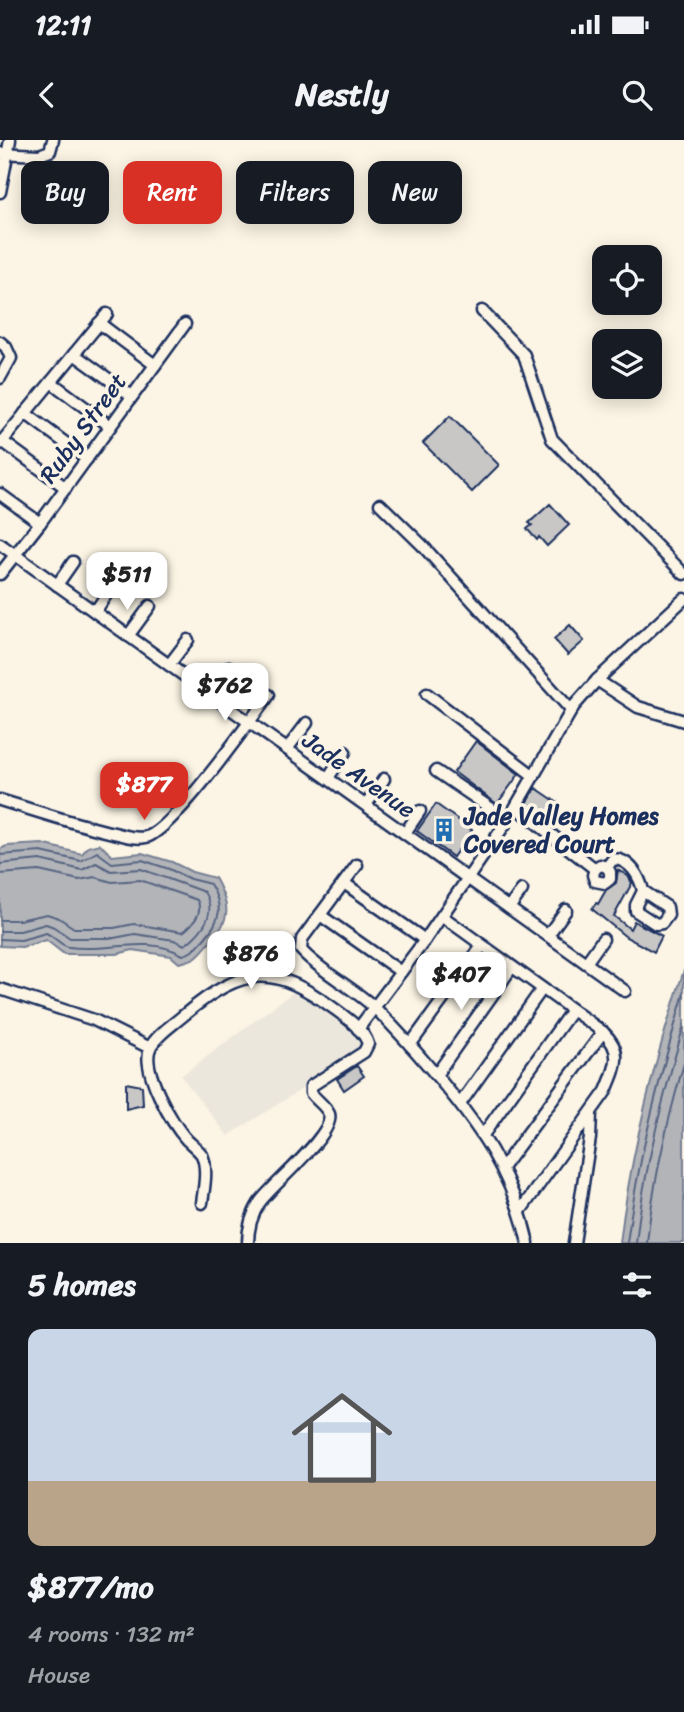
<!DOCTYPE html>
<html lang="en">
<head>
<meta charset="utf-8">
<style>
  body { margin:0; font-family:Sriracha,sans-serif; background:#242831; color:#f1f3f6; height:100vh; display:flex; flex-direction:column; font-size:26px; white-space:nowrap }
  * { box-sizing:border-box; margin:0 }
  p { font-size:23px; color:#9ea1a6 }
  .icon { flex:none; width:38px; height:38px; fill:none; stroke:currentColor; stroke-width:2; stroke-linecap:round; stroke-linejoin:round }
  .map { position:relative; height:1103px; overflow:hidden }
  .details { display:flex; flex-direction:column; background:#171b24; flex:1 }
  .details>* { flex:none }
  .banner { position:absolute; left:21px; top:21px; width:642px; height:63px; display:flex; gap:14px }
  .buttons { position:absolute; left:592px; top:105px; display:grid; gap:14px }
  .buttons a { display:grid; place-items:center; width:70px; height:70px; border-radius:14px; background:#171b24; box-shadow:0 4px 18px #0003; font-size:35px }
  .price { position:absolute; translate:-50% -60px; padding:0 16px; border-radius:14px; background:#fff; color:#222; font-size:23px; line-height:46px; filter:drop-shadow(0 2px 4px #0008) }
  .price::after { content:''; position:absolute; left:50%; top:42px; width:21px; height:16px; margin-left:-10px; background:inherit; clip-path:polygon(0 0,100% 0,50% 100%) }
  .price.on { background:#d93025; color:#fff }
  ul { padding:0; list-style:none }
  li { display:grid; align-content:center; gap:14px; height:371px; padding:0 28px }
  li span { display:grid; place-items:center; height:217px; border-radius:14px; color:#555 }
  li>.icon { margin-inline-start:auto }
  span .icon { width:126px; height:126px; fill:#fffc; stroke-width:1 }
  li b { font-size:30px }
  h2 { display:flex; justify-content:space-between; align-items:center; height:84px; padding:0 28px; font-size:30px }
  .chip { padding:0 24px; border-radius:14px; background:#171b24; box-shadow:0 4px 18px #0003; font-size:24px; line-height:63px }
  .chip.on { background:#d93025; color:#fff }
  .status { display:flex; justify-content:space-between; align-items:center; height:49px; padding:0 35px; background:#171b24; direction:ltr }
  .status svg { height:19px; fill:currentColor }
  header { display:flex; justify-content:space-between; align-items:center; height:91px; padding:0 28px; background:#171b24; font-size:32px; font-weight:700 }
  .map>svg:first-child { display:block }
  .built { fill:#ece7dc }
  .water { fill:#b2b4b8; stroke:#767f94; stroke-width:2 }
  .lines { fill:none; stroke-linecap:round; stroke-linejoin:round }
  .shore { stroke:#576482; stroke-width:2 }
  .building { fill:#c8c7c6; stroke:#1b2f5e; stroke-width:2 }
  .minor-casing { stroke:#1b2f5e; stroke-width:15 }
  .minor { stroke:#fcf5e5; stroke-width:10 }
  .labels { text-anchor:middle; stroke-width:7; stroke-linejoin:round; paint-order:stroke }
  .street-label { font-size:24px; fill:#1b2f5e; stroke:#fcf5e5 }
  .poi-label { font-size:24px; font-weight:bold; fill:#1b2f5e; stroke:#fcf5e5; text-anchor:start }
</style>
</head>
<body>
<div class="status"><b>12:11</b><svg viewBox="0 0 49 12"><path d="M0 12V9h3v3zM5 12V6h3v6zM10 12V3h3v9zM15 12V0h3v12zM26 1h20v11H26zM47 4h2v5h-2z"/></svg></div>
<header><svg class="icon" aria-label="back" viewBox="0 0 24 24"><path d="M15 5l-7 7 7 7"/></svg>Nestly<svg class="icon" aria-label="search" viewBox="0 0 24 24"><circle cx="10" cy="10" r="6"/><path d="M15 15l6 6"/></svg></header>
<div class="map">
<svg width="684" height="1103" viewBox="0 0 684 1103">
  <rect width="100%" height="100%" fill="#fcf5e5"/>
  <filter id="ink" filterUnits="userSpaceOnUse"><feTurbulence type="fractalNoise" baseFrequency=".0143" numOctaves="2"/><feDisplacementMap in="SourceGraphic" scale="14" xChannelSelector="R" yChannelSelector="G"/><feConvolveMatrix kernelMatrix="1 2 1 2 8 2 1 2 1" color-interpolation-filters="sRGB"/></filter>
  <g filter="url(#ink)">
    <polygon class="built" points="297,849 342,879 362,898 364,903 363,910 228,996 181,936"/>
    <g class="water">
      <path d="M42,704L82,714L88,707L100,704L112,716L142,713L172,722L192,732L215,738C230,765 232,779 210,802C198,816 198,819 179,823L171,816L133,810L117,814H64L46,800L22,807L0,806V709L7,706Z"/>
      <path d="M684,830V1103H620C631,1010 655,918 684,830Z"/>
    </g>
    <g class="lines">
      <g class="shore">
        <path d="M0,715L41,712L81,721L97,712L112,723L142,720L169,729L190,739L210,744C224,766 221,780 204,799C197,806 193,813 183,815C144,794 110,813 69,807C61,806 54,796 46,793L21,800L0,799"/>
        <path d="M0,724L40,720L82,730L96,723L111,731L141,729L204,752C218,773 203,791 185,805L174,800L135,794L114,798H70L54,787L46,784L20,791H0"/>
        <path d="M0,734L39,731L79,740L95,737L112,742L140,740L197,760C204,773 193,784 183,792L134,784L114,788H74L59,778L47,774L19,780H0"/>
        <path d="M627,1103C638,1017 660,936 684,853"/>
        <path d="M636,1103C644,1028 663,957 684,885"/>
        <path d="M647,1103C653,1042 667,982 684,923"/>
      </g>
    </g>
    <g class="building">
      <polygon points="450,276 499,325 472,352 423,303"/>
      <polygon points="550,364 569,385 547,406 539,397 537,400 527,389 532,385 529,383"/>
      <polygon points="570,485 584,501 568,515 554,499"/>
      <polygon points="476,601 519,634 497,664 454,632"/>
      <polygon points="536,648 561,665 549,682 525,665"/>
      <polygon points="436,664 472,690 453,717 417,691"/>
      <polygon points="618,730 628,736 632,743 614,776 630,789 634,781 662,796 654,812 626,797 592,769 596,763 598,764 606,750 616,743"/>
      <polygon points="357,926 364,936 344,950 337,939"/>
      <polygon points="126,943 142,946 143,965 126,969"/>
    </g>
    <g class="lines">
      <g class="minor-casing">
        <g id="minor">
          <polyline points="0,13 39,15 50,11 53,0"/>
          <polyline points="0,52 10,0"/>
          <polyline points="482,171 524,215 552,299 684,434"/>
          <polyline points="99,183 155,225"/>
          <polyline points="0,202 6,207 11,218 0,238"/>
          <polyline points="74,214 132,256"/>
          <polyline points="51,242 110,286"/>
          <polyline points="25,273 87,319"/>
          <polyline points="2,301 66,348"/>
          <polyline points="0,304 107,174"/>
          <polyline points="0,354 40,383"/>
          <polyline points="380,364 422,405 571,570"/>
          <polyline points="0,404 625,851"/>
          <polyline points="0,434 40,383 185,184"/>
          <polyline points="57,445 73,422"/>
          <polyline points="95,472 112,446"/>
          <polyline points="128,496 150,466"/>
          <polyline points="169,525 188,500"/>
          <polyline points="597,540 638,567 684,581"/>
          <polyline points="209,553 229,527"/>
          <polyline points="427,554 534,636"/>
          <polyline points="287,609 307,583"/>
          <polyline points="436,631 508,680"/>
          <polyline points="328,638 345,612"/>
          <path d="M0,660C36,671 72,683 109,692C121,694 134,700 146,697C171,692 250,581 269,555"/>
          <polyline points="366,665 384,639"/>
          <polyline points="516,667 595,729"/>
          <polyline points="405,693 420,671"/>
          <path d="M357,725L302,799L301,810C322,833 353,847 376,869C395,888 413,908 430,928C478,984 512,1031 528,1103"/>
          <path d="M607,727L610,732V739L605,743L595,741L593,735L595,729L600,725L607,727L613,719C630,719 640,737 643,751L636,765V771L656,784L662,783L668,775L667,767L643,751"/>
          <polyline points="344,743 425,800"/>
          <polyline points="509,768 522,750"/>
          <polyline points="320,775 401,832"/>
          <path d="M442,776L603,892C624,912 616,927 606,951L521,1070"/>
          <polyline points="548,795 566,770"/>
          <polyline points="586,823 603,799"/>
          <polyline points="0,849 94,880 150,908"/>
          <polyline points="358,889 425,800 508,680 574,566 597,540 684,459"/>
          <polyline points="410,905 482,806"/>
          <polyline points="436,935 512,827"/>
          <polyline points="460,964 542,849"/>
          <polyline points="483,995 572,870"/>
          <polyline points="502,1028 603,892"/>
          <path d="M202,1063C204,1048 208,1029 202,1015C198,1009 192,1005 187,1000C172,984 141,930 150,908C156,895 174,884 184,875C244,825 274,824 336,870C347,878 364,890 368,904L364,912L311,946V953C316,960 326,966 329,974C336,993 272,1045 260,1062C252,1074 248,1089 248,1103"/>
          <polyline points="574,1103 590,998 591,973"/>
        </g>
      </g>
      <use href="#minor" class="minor"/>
    </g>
  </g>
  <defs>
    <g id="building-bare" transform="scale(1.89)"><path d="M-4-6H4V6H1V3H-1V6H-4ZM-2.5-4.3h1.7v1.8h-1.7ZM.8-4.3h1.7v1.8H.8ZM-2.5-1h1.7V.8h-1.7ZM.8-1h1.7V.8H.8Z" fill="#1f6fb2" stroke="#fcf5e5" stroke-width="2.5" paint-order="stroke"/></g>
  </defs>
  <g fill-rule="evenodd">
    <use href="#building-bare" x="444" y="690"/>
  </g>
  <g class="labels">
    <g class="street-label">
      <text transform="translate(83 288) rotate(-54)" y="8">Ruby Street</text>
      <text transform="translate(359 635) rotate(35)" y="8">Jade Avenue</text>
    </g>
    <g class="poi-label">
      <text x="464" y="684">Jade Valley Homes<tspan x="464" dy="28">Covered Court</tspan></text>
    </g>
  </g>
</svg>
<div class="buttons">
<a><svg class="icon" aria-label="locate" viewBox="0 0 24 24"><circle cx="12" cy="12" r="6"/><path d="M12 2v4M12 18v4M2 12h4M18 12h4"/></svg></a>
<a><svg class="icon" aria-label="layers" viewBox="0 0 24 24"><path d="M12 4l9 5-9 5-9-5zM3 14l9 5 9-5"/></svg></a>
</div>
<b class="price" style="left:127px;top:472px">$511</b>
<b class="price" style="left:225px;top:583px">$762</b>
<b class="price on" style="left:144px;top:682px">$877</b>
<b class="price" style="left:251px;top:851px">$876</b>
<b class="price" style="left:461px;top:872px">$407</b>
<div class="banner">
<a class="chip">Buy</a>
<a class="chip on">Rent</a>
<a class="chip">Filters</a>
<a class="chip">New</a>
</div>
</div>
<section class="details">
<h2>5 homes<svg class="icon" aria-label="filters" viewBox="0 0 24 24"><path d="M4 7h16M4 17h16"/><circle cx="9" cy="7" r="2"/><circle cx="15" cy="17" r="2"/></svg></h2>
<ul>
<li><span style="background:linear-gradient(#c9d6e8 70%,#b9a48a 0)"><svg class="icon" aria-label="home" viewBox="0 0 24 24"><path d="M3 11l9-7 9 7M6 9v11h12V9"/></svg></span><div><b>$877/mo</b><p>4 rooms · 132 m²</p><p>House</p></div></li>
</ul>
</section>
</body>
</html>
